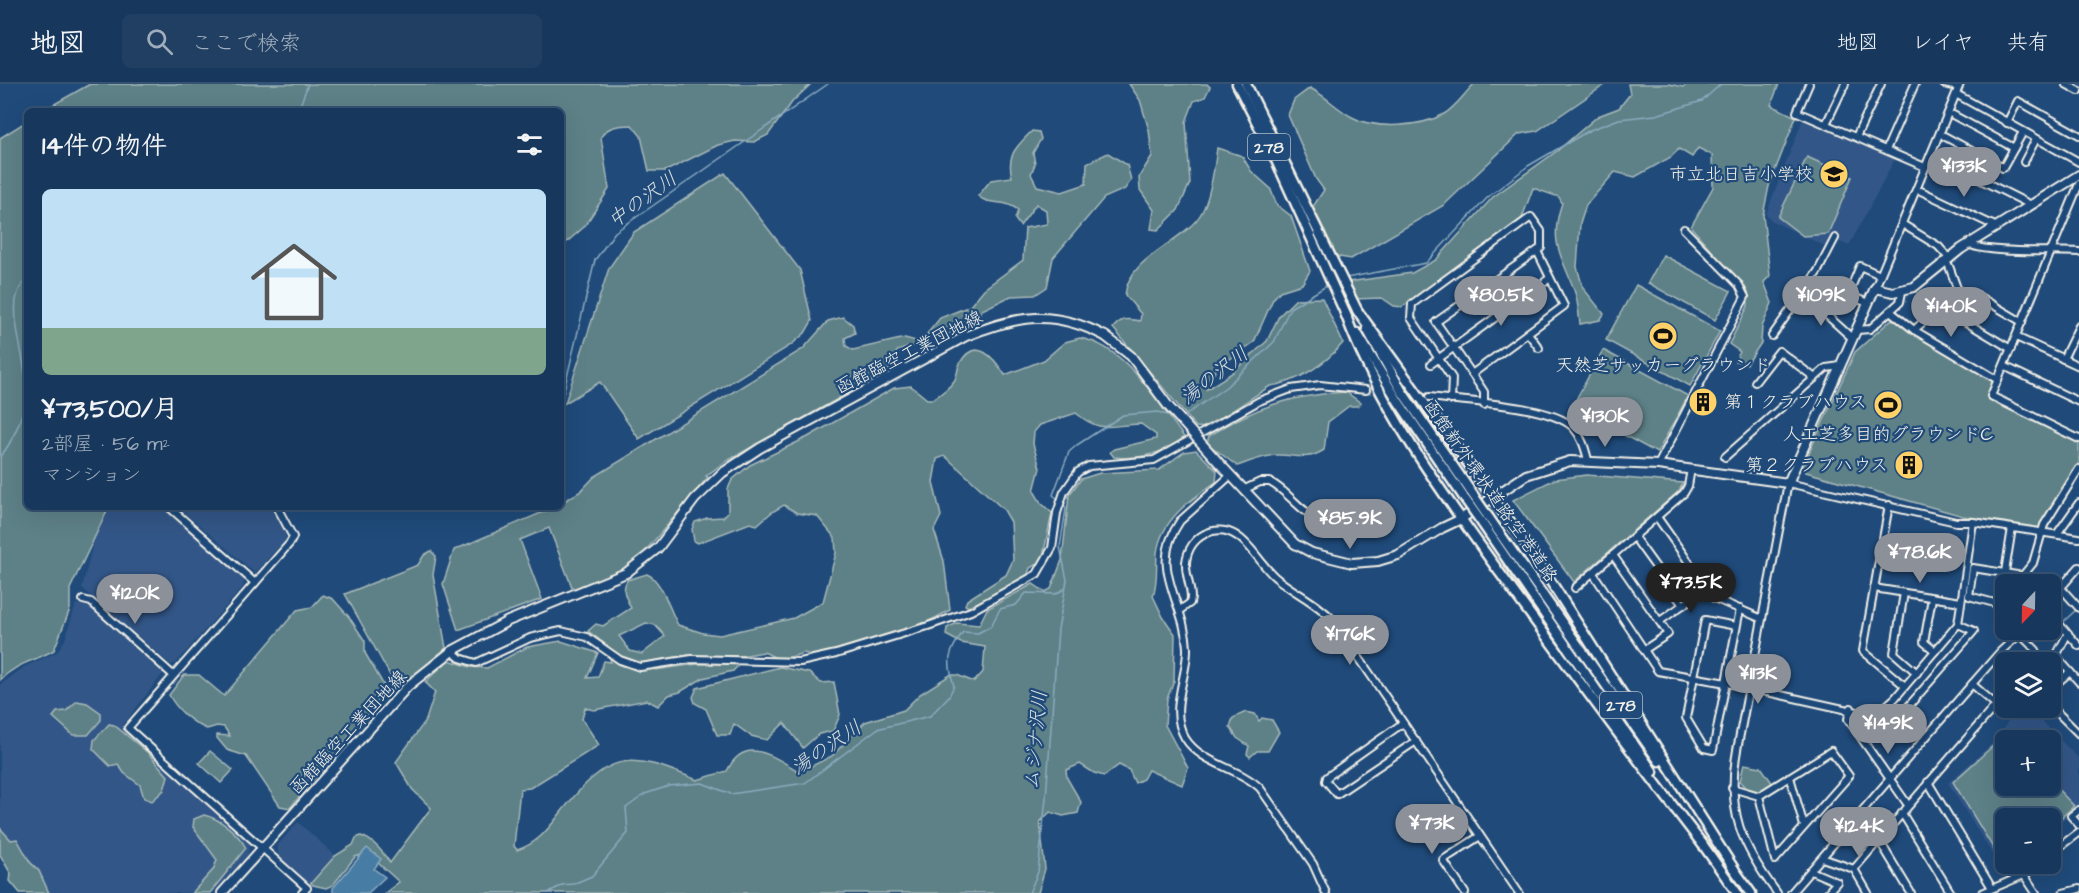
<!DOCTYPE html>
<html lang="ja">
<head>
<meta charset="utf-8">
<style>
  body { margin:0; font-family:"Architects Daughter","Klee One",sans-serif; background:#203f62; color:#f1f3f6; height:100vh; display:flex; flex-direction:column; font-size:22px; white-space:nowrap }
  * { box-sizing:border-box; margin:0 }
  p { font-size:20px; color:#9eacbb }
  .icon { flex:none; width:33px; height:33px; fill:none; stroke:currentColor; stroke-width:2; stroke-linecap:round; stroke-linejoin:round }
  .map { position:relative; flex:1; overflow:hidden }
  .side { position:absolute; left:24px; top:24px; width:540px; height:402px; display:flex; flex-direction:column; background:#17385c; border-radius:9px; box-shadow:0 6px 24px #0002,0 0 0 2px #365272 }
  .side>* { flex:none }
  .needle { width:39px; rotate:202deg }
  .tools { position:absolute; left:1995px; top:490px; display:grid; gap:12px }
  .tools a { display:grid; place-items:center; width:66px; height:66px; border-radius:9px; background:#17385c; box-shadow:0 6px 24px #0002,0 0 0 2px #365272; font-size:30px }
  .price { position:absolute; translate:-50% -51px; padding:0 14px; border-radius:21px; background:#8c9099; color:#fff; font-size:20px; line-height:39px; filter:drop-shadow(0 2px 3px #0008) }
  .price::after { content:''; position:absolute; left:50%; top:36px; width:18px; height:14px; margin-left:-9px; background:inherit; clip-path:polygon(0 0,100% 0,50% 100%) }
  .price.on { background:#222; color:#fff }
  ul { padding:0; list-style:none }
  li { display:grid; align-content:center; gap:12px; height:318px; padding:0 18px }
  li span { display:grid; place-items:center; height:186px; border-radius:9px; color:#555 }
  li>.icon { margin-inline-start:auto }
  span .icon { width:108px; height:108px; fill:#fffc; stroke-width:1 }
  li b { font-size:26px }
  h2 { display:flex; justify-content:space-between; align-items:center; height:72px; padding:0 18px; font-size:26px }
  header { display:flex; align-items:center; gap:36px; box-sizing:border-box; height:84px; padding:0 30px; background:#17385c; border-bottom:2px solid #365272 }
  header strong { font-size:28px }
  nav { display:flex; gap:33px; margin-inline-start:auto; font-size:21px }
  .search { width:420px; height:54px; background:#203f62; display:flex; align-items:center; gap:15px; box-sizing:border-box; padding:0 21px; border-radius:9px; color:#9eacbb; font-size:22px }
  .map>svg:first-child { display:block }
  .built { fill:#305787; fill-rule:evenodd }
  .green { fill:#5d8187; stroke:#a8b9b8; stroke-width:1.5; fill-rule:evenodd }
  .water { fill:#477ca4; stroke:#8cabbf; stroke-width:1.5 }
  .lines { fill:none; stroke-linecap:round; stroke-linejoin:round }
  .stream { stroke:#8cabbf; stroke-width:1.5 }
  .minor-tunnel { stroke:#3f638a; stroke-width:6; stroke-dasharray:6 3; stroke-linecap:butt }
  .minor-casing { stroke:#f4f1e8; stroke-width:10 }
  .major-casing { stroke:#f4f1e8; stroke-width:12 }
  .highway-casing { stroke:#f4f1e8; stroke-width:13 }
  .minor { stroke:#1f4a7a; stroke-width:6 }
  .major { stroke:#1f4a7a; stroke-width:8 }
  .highway { stroke:#1f4a7a; stroke-width:8 }
  .major-bridge-casing { stroke:#f4f1e8; stroke-width:12; stroke-linecap:butt }
  .highway-bridge-casing { stroke:#f4f1e8; stroke-width:13; stroke-linecap:butt }
  .major-bridge { stroke:#1f4a7a; stroke-width:8 }
  .highway-bridge { stroke:#1f4a7a; stroke-width:8 }
  .labels { text-anchor:middle; stroke-width:4.5; stroke-linejoin:round; paint-order:stroke }
  .shield { fill:#1f4a7a; stroke:#b4bfc7; stroke-width:1.5 }
  .shield-label { font-size:16px; font-weight:bold; fill:#f4f1e8 }
  .poi-label { font-size:18px; fill:#f4f1e8; stroke:#1f4a7a; text-anchor:end }
  .street-label { font-size:18px; fill:#f4f1e8; stroke:#1f4a7a }
  .water-label { font-size:20px; font-style:italic; fill:#dadfde; stroke:#1f4a7a }
</style>
</head>
<body>
<header>
<strong>地図</strong>
<div class="search"><svg class="icon" aria-label="search" viewBox="0 0 24 24"><circle cx="10" cy="10" r="6"/><path d="M15 15l6 6"/></svg>ここで検索</div>
<nav><a>地図</a><a>レイヤ</a><a>共有</a></nav>
</header>
<div class="map">
<svg width="2079" height="809" viewBox="0 0 2079 809">
  <rect width="100%" height="100%" fill="#1f4a7a"/>
  <filter id="ink" filterUnits="userSpaceOnUse"><feTurbulence type="fractalNoise" baseFrequency=".0167" numOctaves="2"/><feDisplacementMap in="SourceGraphic" scale="12" xChannelSelector="R" yChannelSelector="G"/><feConvolveMatrix kernelMatrix="1 2 1 2 8 2 1 2 1" color-interpolation-filters="sRGB"/></filter>
  <g filter="url(#ink)">
    <g class="built">
      <polygon points="1803,35 1895,75 1849,162 1837,157 1831,165 1772,137 1766,130"/>
      <polygon points="102,423 164,423 245,493 243,503 176,579 171,581 82,504"/>
      <polygon points="178,423 273,423 284,444 286,455 255,489"/>
      <polygon points="76,520 93,523 165,587 122,642 124,646 250,759 248,770 213,809 46,809 0,749 0,601 24,583 57,568 65,556"/>
      <path d="M2017,624H2028L2079,675V722L2051,747L2050,735H2006V780H2014L2004,789L1948,699L1994,658ZM2006,657H2050V702H2006Z"/>
      <polygon points="298,738 337,773 311,801 278,771 278,761"/>
    </g>
    <g class="green">
      <path d="M90,0H811L793,17L768,51L754,58L735,57L718,61L666,87H649L641,52L632,41C619,42 608,41 601,53L609,105L584,143L561,163V27H42Z"/>
      <polygon points="1129,0 1207,0 1210,3 1205,13 1194,17 1186,38 1190,99 1178,126 1158,146 1151,145 1154,126 1140,106 1139,93 1152,72 1149,46 1140,16"/>
      <path d="M1474,0H1606L1537,47L1519,50L1444,121L1351,175L1334,172L1312,124L1324,106L1316,95L1288,31L1294,16L1310,4C1326,12 1337,25 1352,33C1375,46 1421,43 1444,30C1455,24 1465,9 1474,0Z"/>
      <path d="M1628,0H1669L1683,3L1687,0H1779L1771,21L1796,33L1769,102L1763,131L1770,192L1764,198L1772,219L1762,243L1761,259L1747,280L1735,277L1740,268L1729,260L1748,222L1747,207L1691,143L1713,103L1712,71L1698,64L1692,73L1679,65L1671,73L1635,93L1615,88L1586,121L1580,140L1577,183L1583,204L1604,230L1600,236L1580,240C1579,231 1578,221 1576,212C1565,175 1547,162 1562,119L1559,113L1533,104L1522,134L1402,223L1394,222L1382,214L1354,215L1345,206L1348,198L1412,189L1436,176L1493,113L1557,67L1598,32L1619,24L1630,10Z"/>
      <path d="M27,37V423H109L70,505V525L54,566C33,578 18,578 0,596V54Z"/>
      <path d="M1032,47L1039,48L1041,55L1033,69L1035,80L1031,90L1037,102L1062,108L1086,100L1087,79L1108,69L1127,81L1131,96L1125,105L1104,114L1053,174L1047,203L1035,211L1011,212L982,226L973,239L955,250L936,254L927,250L940,234L970,222L984,205L1023,176L1025,144L1047,140L1046,126L1036,120L1020,142L1015,135L1018,126C1004,114 990,123 978,112L991,96L1012,93C1006,71 1017,62 1032,47Z"/>
      <path d="M1217,64L1242,72L1251,87L1270,104L1277,121L1291,132L1310,187L1302,200L1280,207L1273,215L1254,258L1216,285L1207,305L1232,289L1267,257L1279,232L1296,215L1322,214L1343,259C1326,279 1298,299 1270,302L1206,344L1196,343L1113,244C1122,233 1128,235 1140,237L1141,230L1125,211C1129,171 1186,158 1202,128C1210,113 1215,80 1217,64Z"/>
      <polygon points="1807,73 1852,93 1828,150 1803,152 1778,133"/>
      <polygon points="725,89 800,186 812,237 805,249 791,261 639,355 600,298 565,319 609,184 634,148"/>
      <polygon points="1663,171 1731,207 1715,236 1648,199"/>
      <polygon points="1636,201 1720,247 1690,302 1606,256"/>
      <polygon points="843,233 853,241 855,249 845,254 846,262 853,266 905,254 923,259 897,267 891,283 886,288 725,378 706,392 708,393 642,471 623,485 575,506 572,503 549,444 520,456 542,515 458,546 443,500 454,466 555,423 561,423 561,419 581,407 594,393 803,265 828,237"/>
      <polygon points="1892,235 1993,296 1988,313 1995,319 2079,359 2079,382 2041,444 1963,432 1806,388 1803,382 1855,268"/>
      <path d="M1080,254C1126,262 1157,318 1184,353C1167,369 1138,376 1114,373L1110,368L1114,365L1156,355V351L1141,340C1111,340 1102,351 1076,329L1040,341L1034,348L1033,360L1040,384L1034,407L1041,419L1052,429L1042,477L1030,484L1027,493L969,523L965,521L967,516L1006,491L1013,476L1011,438L1004,426L945,372L937,375L933,398L941,432L934,446L944,477L950,526C910,550 860,562 814,572L804,569L780,576L764,568L741,572L686,571L672,574L655,586L697,580L736,579L738,582L733,587L703,594L680,608L669,611L658,622L647,616L594,626L585,624L582,635L599,661L530,704L520,705L514,762L517,766C536,760 547,747 559,731C608,668 626,666 697,696L727,687C745,650 774,673 800,688L832,672L865,638L904,626L920,610L950,591H957L974,598L983,588L985,563L961,559L946,551L947,544L957,539L979,541L987,525L1033,500L1045,508L1051,505L1062,476L1069,411L1081,395L1100,389L1159,386L1184,368L1196,366L1217,387L1216,398C1190,416 1161,436 1157,469C1156,484 1158,497 1153,512L1163,533L1175,550L1174,597L1167,615L1165,641L1188,684L1182,701L1148,686L1143,695L1135,699L1129,686L1119,681L1104,692L1094,689L1080,680L1066,686L1067,694L1081,718L1078,729L1063,732L1050,728L1040,738L1045,785L1038,809H385L399,798L367,769L355,773L333,801L326,804L313,801L311,799L335,772L353,761L356,754L361,752C374,756 383,768 390,779L431,724L412,705L396,678L426,636L435,608L425,598L449,576L470,583L487,584L527,563L561,557L598,569L587,594L598,593L604,577L611,578L605,560L588,547L596,540L603,542L631,524C626,513 621,508 627,496L647,490C662,496 670,527 678,541L703,549L720,551L794,534L823,518L836,469L835,454L817,432L797,429L784,421L772,428L757,441L750,439L698,459L694,457L692,445L695,438L707,434L723,433L728,428V405L732,396L750,381L808,353L894,304L911,302L927,315H933C941,310 949,304 954,297C958,291 957,284 960,279C976,251 995,275 1005,291L1044,276L1065,258ZM646,539L655,541L665,552L642,570L630,567L619,552Z"/>
      <polygon points="1603,266 1688,312 1657,369 1572,323"/>
      <path d="M1346,308L1361,319L1357,322H1349L1328,338L1324,366C1307,377 1297,371 1278,371C1265,371 1249,378 1237,382L1207,359L1209,352C1254,323 1292,311 1346,308Z"/>
      <polygon points="1587,391 1683,399 1679,407 1574,498 1513,416 1555,395"/>
      <polygon points="431,467 436,472 433,491 446,564 400,603 396,602 345,510 418,481 424,471"/>
      <path d="M323,511L333,515L349,533L365,557V569L387,607L290,724L280,722L246,672L227,666L217,654V651L230,652L224,643L217,642L207,645C192,639 177,626 169,611L184,591H199L224,612L297,526L312,523Z"/>
      <polygon points="780,583 809,589 821,599 834,598 840,631 833,647 819,650 803,664 784,639 767,656 751,652 734,640 730,651 717,651 706,625 695,619 693,613 697,604"/>
      <polygon points="77,617 87,619 101,629 101,636 88,651 73,651 53,633 57,628 66,627"/>
      <polygon points="1246,628 1255,630 1259,637 1262,634 1272,636 1279,648 1268,667 1257,667 1250,673 1247,670 1249,662 1237,654 1230,643 1233,634"/>
      <polygon points="109,640 114,641 147,668 168,692 164,706 152,717 144,714 140,701 124,689 118,680 110,682 93,665 94,656"/>
      <polygon points="1995,660 2005,670 2006,702 2050,702 2051,698 2074,722 2051,743 2050,735 2006,735 2005,778 2001,777 1953,698"/>
      <polygon points="210,667 233,686 221,699 199,679"/>
      <polygon points="1744,680 1761,683 1773,700 1761,708 1747,704 1740,697"/>
      <path d="M204,731C221,735 238,749 246,764L210,809H192L213,786L217,776L193,743L194,735Z"/>
      <polygon points="0,744 11,756 17,755 30,778 39,787 49,809 20,809 10,797 11,790 0,771"/>
    </g>
    <polygon class="water" points="367,764 381,775 374,785 385,793 368,809 333,809 333,804"/>
    <g class="lines">
      <g class="stream">
        <polyline points="228,27 235,27"/>
        <polyline points="298,27 308,0"/>
        <polyline points="1346,194 1426,179 1488,113 1528,82 1590,46 1619,35 1656,31 1702,17 1721,0"/>
        <polyline points="562,314 595,176 615,148 828,0"/>
        <polyline points="1184,332 1226,303 1274,258 1290,224 1328,201"/>
        <path d="M0,373C13,358 25,329 26,309C29,276 0,216 27,196"/>
        <polyline points="1060,417 1053,411 1069,368 1077,361 1123,331 1158,328 1173,333"/>
        <polyline points="2064,537 2076,526"/>
        <path d="M548,809L562,801L573,800L592,792L628,749L626,724L645,710L669,702L702,699L731,710L805,699L877,645L930,632L949,612L954,602C947,577 947,570 963,548L978,549L991,542L1000,525L1016,521L1026,509L1056,510L1064,505"/>
        <polyline points="1029,809 1038,788 1046,714 1058,545 1067,496 1060,463 1066,424 1064,420"/>
      </g>
      <polyline class="minor-tunnel" points="1366,306 1420,312"/>
      <g class="minor-casing">
        <g id="minor">
          <polyline points="1809,0 1797,28 1925,83"/>
          <polyline points="1944,0 1958,3"/>
          <polyline points="2066,0 2079,7"/>
          <polyline points="1956,10 2079,78"/>
          <polyline points="1953,31 2014,64"/>
          <polyline points="2007,39 2018,17 2079,51"/>
          <polyline points="1826,40 1845,0"/>
          <polyline points="1944,52 2003,84 2023,48"/>
          <polyline points="1856,53 1881,0"/>
          <polyline points="1886,66 1915,0"/>
          <polyline points="1935,73 2031,121"/>
          <polyline points="2024,78 2036,55"/>
          <polyline points="2079,100 1991,312 2079,355"/>
          <polyline points="1921,107 1997,143"/>
          <polyline points="1902,140 1938,162 1950,175"/>
          <path d="M1969,160C1986,170 2056,166 2079,168"/>
          <polyline points="1949,182 1962,218"/>
          <polyline points="1875,204 1960,0"/>
          <polyline points="1800,214 1818,223 1853,255"/>
          <polyline points="1868,219 1848,211 1860,182 1880,191"/>
          <polyline points="1944,225 2011,265"/>
          <polyline points="1890,227 1914,246 1998,296"/>
          <polyline points="1857,246 1870,245 1900,218 1902,208"/>
          <polyline points="1914,246 1930,232 1955,220 1978,212 2022,238"/>
          <polyline points="1528,249 1539,264"/>
          <polyline points="1772,252 1818,187 1835,154"/>
          <polyline points="2016,253 2079,282"/>
          <polyline points="2063,275 2079,242"/>
          <polyline points="1431,280 1550,194"/>
          <polyline points="2004,282 2079,318"/>
          <polyline points="1755,298 1779,267 1815,294"/>
          <path d="M1429,313C1464,318 1548,320 1573,343C1582,353 1585,364 1588,376"/>
          <polyline points="1451,316 1452,294 1411,234 1412,220 1531,133 1541,147 1541,164 1436,238 1472,290"/>
          <polyline points="1484,321 1484,308 1472,290 1564,222 1537,167"/>
          <polyline points="1725,373 1826,284 1841,282"/>
          <polyline points="1658,381 1745,213 1739,201 1684,145"/>
          <path d="M1231,391L1180,437C1147,485 1185,516 1187,564C1188,593 1168,625 1185,654C1201,680 1238,683 1260,704L1313,780L1326,809"/>
          <path d="M1245,405L1260,398H1270C1300,414 1307,450 1350,426"/>
          <polyline points="1889,421 1863,567 1905,602"/>
          <polyline points="169,423 255,499"/>
          <polyline points="277,423 293,453 290,459 128,644 307,804 302,809"/>
          <polyline points="1657,433 1714,514 1762,535"/>
          <polyline points="2057,450 2079,419"/>
          <polyline points="1634,453 1683,521"/>
          <polyline points="1613,471 1668,550 1644,566"/>
          <polyline points="2005,488 2012,444"/>
          <polyline points="1593,489 1658,587 1749,603"/>
          <polyline points="2015,501 2033,479 2044,441 2079,385"/>
          <polyline points="1575,504 1684,409 1688,402 1691,385"/>
          <polyline points="1874,504 1961,518"/>
          <polyline points="2061,504 2079,524"/>
          <polyline points="1904,509 1894,569 1917,589"/>
          <polyline points="1932,514 1924,558 1935,567"/>
          <polyline points="2006,514 1998,520 1969,512 1973,484 2023,492"/>
          <polyline points="83,516 91,518 173,591"/>
          <polyline points="2050,516 2079,483"/>
          <path d="M1180,526L1190,519L1191,514C1191,502 1185,490 1186,478C1189,452 1216,438 1237,452C1252,461 1261,481 1275,493C1294,509 1317,518 1334,537L1519,809"/>
          <polyline points="2050,530 2079,562"/>
          <polyline points="1660,537 1707,504"/>
          <polyline points="1736,542 1705,536 1686,634 1704,664 1713,666 1740,525"/>
          <polyline points="2068,549 2056,572 2079,598"/>
          <polyline points="2020,550 2036,566 2027,579"/>
          <polyline points="452,567 460,574 476,579 530,554 561,547 587,553 620,576 640,583 692,575 800,578 836,570 928,542 971,527 1037,490 1052,464 1057,429 1064,408 1078,388 1089,382 1154,376 1259,317 1291,305 1320,301 1366,306"/>
          <polyline points="1972,600 2000,568 2024,546"/>
          <polyline points="1749,604 1875,632 1895,614 1958,540 1973,438"/>
          <polyline points="2050,605 2070,588"/>
          <polyline points="1994,619 2006,607"/>
          <polyline points="2050,621 2079,650"/>
          <polyline points="1851,624 1848,635 1908,721"/>
          <polyline points="1875,632 1893,640 1974,547 1958,540"/>
          <polyline points="1403,639 1327,693 1326,697 1337,710 1416,657"/>
          <polyline points="1790,693 1804,742"/>
          <polyline points="1928,698 1992,804"/>
          <polyline points="1732,704 1759,712 1831,667 1849,692 1775,776 1759,712"/>
          <polyline points="2079,726 2071,732 2079,741"/>
          <polyline points="1902,729 1951,809"/>
          <polyline points="1879,756 1911,809"/>
          <polyline points="2050,770 2079,748"/>
          <polyline points="1822,774 1854,785 1868,809"/>
          <polyline points="1811,787 1837,798 1827,809"/>
          <polyline points="2024,791 2036,809"/>
          <polyline points="1465,809 1443,776 1480,752"/>
          <path d="M1777,809C1741,761 1726,727 1737,666L1788,399L1956,438H1973L2079,454"/>
          <polyline points="1791,809 1972,600 1996,621 1854,785"/>
          <polyline points="1982,809 2024,791 2038,780"/>
          <polyline points="2063,809 2079,805"/>
        </g>
      </g>
      <g class="major-casing">
        <g id="major">
          <polyline points="1220,380 1295,460 1312,469 1352,479 1378,477 1398,471 1442,444 1461,435 1526,391 1570,377 1658,381 1788,399 1875,204 1893,208 1914,203 1961,165 2079,91"/>
          <path d="M222,809L408,602L452,567L508,537L626,489L658,464L695,415L722,389L760,364L966,252C1018,231 1054,225 1105,252"/>
        </g>
      </g>
      <g class="highway-casing">
        <g id="highway">
          <polyline points="1237,0 1275,74 1347,233"/>
          <polyline points="1246,0 1358,228"/>
          <polyline points="1357,226 1532,468 1734,785"/>
          <path d="M1345,229C1380,325 1441,407 1500,489C1567,581 1634,672 1703,761"/>
          <polyline points="1367,245 1401,306 1471,408"/>
          <polyline points="1357,249 1398,317 1465,415"/>
          <polyline points="1489,434 1659,677"/>
          <polyline points="1482,439 1653,688"/>
          <polyline points="1701,758 1737,809"/>
          <polyline points="1731,781 1751,809"/>
        </g>
      </g>
      <use href="#minor" class="minor"/>
      <use href="#major" class="major"/>
      <use href="#highway" class="highway"/>
      <g class="major-bridge-casing">
        <polyline id="major-bridge" points="1105,252 1131,272 1169,323 1220,380"/>
      </g>
      <g class="highway-bridge-casing">
        <g id="highway-bridge">
          <polyline points="1471,408 1489,434"/>
          <polyline points="1465,415 1482,439"/>
        </g>
      </g>
      <use href="#major-bridge" class="major-bridge"/>
      <use href="#highway-bridge" class="highway-bridge"/>
    </g>
  </g>
  <defs>
    <g id="school-disc" transform="scale(1.5)"><circle r="9.5" fill="#ffd166" stroke="#1f4a7a"/><path d="M0-5L7-2L0 1L-7-2ZM-4 1L0 2.5L4 1V4Q0 6-4 4Z" fill="#111"/></g>
    <g id="stadium-disc" transform="scale(1.5)"><circle r="9.5" fill="#ffd166" stroke="#1f4a7a"/><path d="M0-5a6.5 5 0 1 0 0 10a6.5 5 0 1 0 0-10ZM-3.5-1.8h7v3.6h-7Z" fill="#111"/></g>
    <g id="building-disc" transform="scale(1.5)"><circle r="9.5" fill="#ffd166" stroke="#1f4a7a"/><path d="M-4-6H4V6H1V3H-1V6H-4ZM-2.5-4.3h1.7v1.8h-1.7ZM.8-4.3h1.7v1.8H.8ZM-2.5-1h1.7V.8h-1.7ZM.8-1h1.7V.8H.8Z" fill="#111"/></g>
  </defs>
  <g fill-rule="evenodd">
    <use href="#school-disc" x="1834" y="90"/>
    <use href="#stadium-disc" x="1663" y="252"/>
    <use href="#building-disc" x="1703" y="318"/>
    <use href="#stadium-disc" x="1888" y="321"/>
    <use href="#building-disc" x="1909" y="381"/>
  </g>
  <g class="labels">
    <g class="shield">
      <rect x="1248" y="50" width="42" height="26" rx="4.5"/>
      <rect x="1600" y="608" width="42" height="26" rx="4.5"/>
    </g>
    <g class="shield-label">
      <text x="1269" y="69">278</text>
      <text x="1621" y="627">278</text>
    </g>
    <g class="poi-label">
      <text x="1813" y="96">市立北日吉小学校</text>
      <text x="1663" y="287" text-anchor="middle">天然芝サッカーグラウンド</text>
      <text x="1724" y="324" text-anchor="start">第１クラブハウス</text>
      <text x="1888" y="356" text-anchor="middle">人工芝多目的グラウンドC</text>
      <text x="1888" y="387">第２クラブハウス</text>
    </g>
    <g class="street-label">
      <text transform="translate(909 268) rotate(-27)" y="6">函館臨空工業団地線</text>
      <text transform="translate(1491 407) rotate(55)" y="6">函館新外環状道路;空港道路</text>
      <text transform="translate(348 648) rotate(-47)" y="6">函館臨空工業団地線</text>
    </g>
    <g class="water-label">
      <text transform="translate(642 115) rotate(-36)" y="7">中の沢川</text>
      <text transform="translate(1214 291) rotate(-38)" y="7">湯の沢川</text>
      <text transform="translate(1035 656) rotate(-85)" y="7">ムジナ沢川</text>
      <text transform="translate(826 663) rotate(-34)" y="7">湯の沢川</text>
    </g>
  </g>
</svg>
<div class="tools">
<a><svg class="needle" viewBox="-14 -14 28 28"><path d="M0-13l5 13h-10z" fill="#e53935"/><path d="M0 13l5-13h-10z" fill="#9eacbb"/></svg></a>
<a><svg class="icon" aria-label="layers" viewBox="0 0 24 24"><path d="M12 4l9 5-9 5-9-5zM3 14l9 5 9-5"/></svg></a>
<a>+</a>
<a>−</a>
</div>
<b class="price" style="left:1964px;top:114px">¥133K</b>
<b class="price" style="left:1501px;top:243px">¥80.5K</b>
<b class="price" style="left:1821px;top:243px">¥109K</b>
<b class="price" style="left:1951px;top:254px">¥140K</b>
<b class="price" style="left:1605px;top:364px">¥130K</b>
<b class="price" style="left:1350px;top:466px">¥85.9K</b>
<b class="price" style="left:1920px;top:500px">¥78.6K</b>
<b class="price on" style="left:1691px;top:530px">¥73.5K</b>
<b class="price" style="left:135px;top:541px">¥120K</b>
<b class="price" style="left:1350px;top:582px">¥176K</b>
<b class="price" style="left:1758px;top:621px">¥113K</b>
<b class="price" style="left:1888px;top:671px">¥149K</b>
<b class="price" style="left:1432px;top:771px">¥73K</b>
<b class="price" style="left:1859px;top:774px">¥124K</b>
<section class="side">
<h2>14件の物件<svg class="icon" aria-label="filters" viewBox="0 0 24 24"><path d="M4 7h16M4 17h16"/><circle cx="9" cy="7" r="2"/><circle cx="15" cy="17" r="2"/></svg></h2>
<ul>
<li><span style="background:linear-gradient(#bfe0f5 75%,#7fa58c 0)"><svg class="icon" aria-label="home" viewBox="0 0 24 24"><path d="M3 11l9-7 9 7M6 9v11h12V9"/></svg></span><div><b>¥73,500/月</b><p>2部屋 · 56 m²</p><p>マンション</p></div></li>
</ul>
</section>
</div>
</body>
</html>
